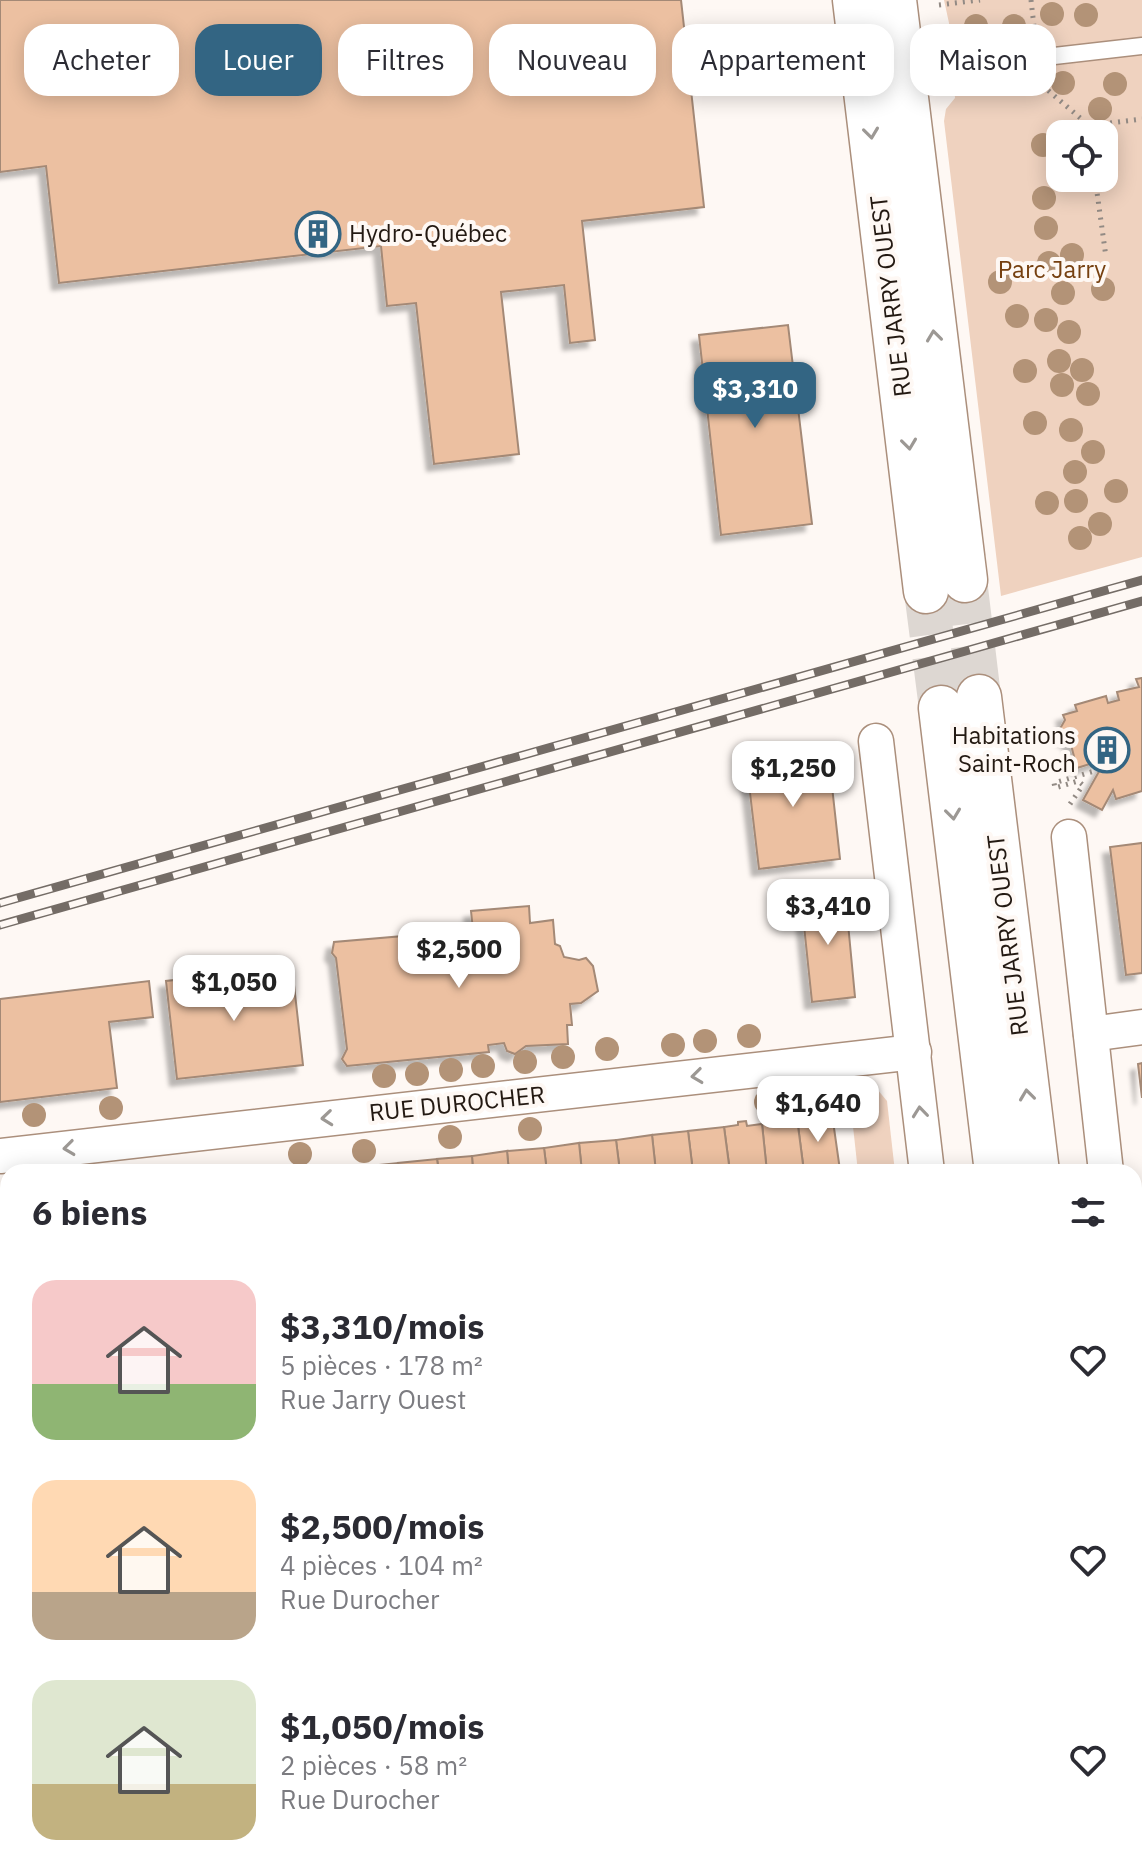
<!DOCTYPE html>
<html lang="fr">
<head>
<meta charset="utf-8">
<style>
  body { margin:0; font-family:"IBM Plex Sans",sans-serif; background:#f2f2f3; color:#2b2b33; height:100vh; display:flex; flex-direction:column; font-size:30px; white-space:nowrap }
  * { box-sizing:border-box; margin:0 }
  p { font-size:26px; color:#7c7c81 }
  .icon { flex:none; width:44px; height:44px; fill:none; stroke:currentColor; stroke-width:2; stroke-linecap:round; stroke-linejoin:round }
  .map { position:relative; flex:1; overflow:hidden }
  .side { position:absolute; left:0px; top:1164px; width:1142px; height:712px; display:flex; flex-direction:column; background:#fff; border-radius:24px 24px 0 0; box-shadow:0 4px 20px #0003 }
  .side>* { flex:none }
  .hud { position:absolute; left:24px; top:24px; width:1094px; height:72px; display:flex; gap:16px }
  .tools { position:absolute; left:1046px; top:120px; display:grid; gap:16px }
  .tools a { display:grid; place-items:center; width:72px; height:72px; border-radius:16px; background:#fff; box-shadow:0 4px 20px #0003; font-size:40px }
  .price { position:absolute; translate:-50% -68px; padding:0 18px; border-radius:16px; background:#fff; color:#222; font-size:26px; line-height:52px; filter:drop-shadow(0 2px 4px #0008) }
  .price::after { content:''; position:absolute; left:50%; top:48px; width:24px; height:18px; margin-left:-12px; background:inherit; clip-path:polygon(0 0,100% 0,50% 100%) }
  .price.current { background:#336583; color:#fff }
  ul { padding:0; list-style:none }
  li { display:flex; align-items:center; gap:24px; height:200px; padding:0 32px }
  li span { display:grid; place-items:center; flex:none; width:224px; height:160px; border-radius:24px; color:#555 }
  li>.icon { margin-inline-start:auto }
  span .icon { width:96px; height:96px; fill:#fffc; stroke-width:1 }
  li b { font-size:34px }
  h2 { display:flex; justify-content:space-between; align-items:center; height:96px; padding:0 32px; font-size:34px }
  .pill { padding:0 28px; border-radius:24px; background:#fff; box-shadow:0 4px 20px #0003; font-size:28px; line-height:72px }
  .pill.current { background:#336583; color:#fff }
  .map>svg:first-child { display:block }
  .green { fill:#efd2bf; fill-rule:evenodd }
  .building { fill:#ecc0a1; stroke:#a48976; stroke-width:2; filter:url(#shadow) }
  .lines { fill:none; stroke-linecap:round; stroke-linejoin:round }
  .secondary-tunnel { stroke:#ddd7d2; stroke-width:44; stroke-dasharray:44 22; stroke-linecap:butt }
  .lane-casing { stroke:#ab8f7c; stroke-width:19 }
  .street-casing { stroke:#ab8f7c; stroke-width:37 }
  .secondary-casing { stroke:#ab8f7c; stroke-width:47 }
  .path { stroke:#928a84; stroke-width:5; stroke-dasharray:2 6; stroke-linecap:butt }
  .lane { stroke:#fff; stroke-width:16 }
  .street { stroke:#fff; stroke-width:34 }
  .secondary { stroke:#fff; stroke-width:44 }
  .rail-casing { stroke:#746c66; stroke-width:9 }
  .rail { stroke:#fef8f4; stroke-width:6; stroke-dasharray:18; stroke-linecap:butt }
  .tree { fill:#b39377 }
  .oneway { stroke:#9c9894 }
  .labels { text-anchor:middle; stroke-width:8; stroke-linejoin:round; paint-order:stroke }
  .poi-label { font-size:24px; fill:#231912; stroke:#fef8f4; text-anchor:start }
  .park-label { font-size:24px; fill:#764010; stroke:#fef8f4 }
  .street-label { font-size:24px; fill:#231912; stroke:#fef8f4 }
</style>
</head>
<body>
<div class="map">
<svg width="1142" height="1876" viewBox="0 0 1142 1876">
  <defs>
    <filter id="shadow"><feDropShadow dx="-7" dy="7" stdDeviation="2" flood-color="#0004"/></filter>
  </defs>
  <rect width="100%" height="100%" fill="#fef8f4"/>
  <g class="green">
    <path d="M944,0H1142V557L1001,596L944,121L946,109L955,98L949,23ZM1060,134H1104V178H1060Z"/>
    <polygon points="865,1088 877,1089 887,1101 895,1172 858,1172 849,1090"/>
  </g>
  <g class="building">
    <polygon points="0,0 681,0 704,207 582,221 595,340 570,343 564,285 501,292 519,454 434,464 416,303 387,306 381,246 59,283 46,166 0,172"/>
    <polygon points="788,325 812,524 721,535 699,335"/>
    <polygon points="1142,678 1142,791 1116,799 1113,790 1102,810 1083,800 1106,759 1077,768 1070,741 1057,734 1065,720 1063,715 1077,711 1075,705 1106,696 1108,703 1119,700 1117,692 1139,687 1136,679"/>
    <polygon points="828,750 840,859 759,869 746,759"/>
    <polygon points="1142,843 1142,973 1126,975 1110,847"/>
    <polygon points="845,892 855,997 812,1002 801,897"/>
    <polygon points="529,906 530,923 553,920 555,944 560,946 564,957 579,960 586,958 593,966 598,991 581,1003 570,1004 572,1025 567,1025 568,1044 526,1046 515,1054 507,1051 504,1043 488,1045 489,1052 347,1066 342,1059 347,1049 336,958 332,953 334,942 473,930 471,911"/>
    <polygon points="292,967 303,1065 177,1079 166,981"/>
    <polygon points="149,981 153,1017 109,1022 117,1088 0,1102 0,999"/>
    <polygon points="1142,1063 1142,1098 1138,1064"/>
    <polygon points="832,1114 840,1170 804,1172 797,1118"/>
    <polygon points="797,1118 804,1172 767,1172 762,1124"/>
    <polygon points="746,1121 747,1126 762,1124 767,1172 730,1172 724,1127 738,1125 738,1122"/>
    <polygon points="724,1127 730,1172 693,1172 688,1131"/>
    <polygon points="688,1131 693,1172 656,1172 652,1135"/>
    <polygon points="652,1135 656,1172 620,1172 616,1140"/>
    <polygon points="616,1140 620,1172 582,1172 579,1143"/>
    <polygon points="579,1143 582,1172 547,1172 544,1148"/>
    <polygon points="544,1148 547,1172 509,1172 507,1151"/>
    <polygon points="507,1151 509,1172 473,1172 472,1156"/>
    <polygon points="472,1156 473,1172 439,1172 437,1159"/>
    <polygon points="437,1159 439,1172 399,1172 398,1163"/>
    <polygon points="398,1163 399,1172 361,1172 360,1167"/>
    <polygon points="360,1167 361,1172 324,1172"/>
    <polygon points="0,1208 6,1208 8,1230 8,1252 0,1253"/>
    <polygon points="8,1364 8,1428 0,1429 0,1365"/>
    <polygon points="1142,1441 1142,1517 1134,1518 1134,1442"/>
    <polygon points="1142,1549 1142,1590 1134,1591 1134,1550"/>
    <polygon points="8,1572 8,1618 2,1619 0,1573"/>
    <polygon points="1142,1590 1142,1634 1134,1635 1134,1591"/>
    <polygon points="1142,1634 1142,1677 1134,1678 1134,1635"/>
    <polygon points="251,1868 288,1868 289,1876 252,1876"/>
    <polygon points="251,1868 252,1876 216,1876 216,1872"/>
    <polygon points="288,1868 327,1868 328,1876 289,1876"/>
    <polygon points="327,1868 364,1868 365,1876 328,1876"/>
    <polygon points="364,1868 401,1868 402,1876 365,1876"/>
    <polygon points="419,1868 457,1868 458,1876 420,1876"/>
    <polygon points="457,1868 494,1868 495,1876 458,1876"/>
    <polygon points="530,1868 567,1868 568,1876 530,1876"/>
    <polygon points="567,1868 603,1868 604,1874 619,1872 619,1876 568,1876"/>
    <polygon points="622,1868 659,1868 661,1876 623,1876"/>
    <polygon points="659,1868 679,1868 679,1873 660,1875"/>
    <polygon points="978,1868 1031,1868 1032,1876 946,1876 945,1872"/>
    <polygon points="212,1869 216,1876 178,1876 181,1872"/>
  </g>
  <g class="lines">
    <g class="secondary-tunnel">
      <polyline points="965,580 979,697"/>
      <polyline points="926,591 941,708"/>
    </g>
    <g class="lane-casing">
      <g id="lane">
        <polyline points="905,73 1142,46"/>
        <polyline points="0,1313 8,1313"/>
        <polyline points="8,1681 1,1688 1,1694 8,1763"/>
        <polyline points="20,1868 21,1876"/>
        <polyline points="926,1868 927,1876"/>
      </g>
    </g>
    <g class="street-casing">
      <g id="street">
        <polyline points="876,741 927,1172"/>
        <polyline points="1069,837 1106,1172"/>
        <polyline points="1091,1034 1142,1027"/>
        <polyline points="0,1156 914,1052"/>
        <polyline points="1134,1715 1142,1714"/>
        <polyline points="0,1843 8,1842"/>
      </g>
    </g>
    <g class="secondary-casing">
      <g id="secondary">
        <polyline points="855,0 926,591"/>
        <polyline points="894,0 965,580"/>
        <polyline points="979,697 1037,1172"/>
        <polyline points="941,708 997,1172"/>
        <polyline points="1134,1365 1142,1364"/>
        <polyline points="0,1493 8,1492"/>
        <polyline points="1096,1868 1097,1876"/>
      </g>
    </g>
    <g class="path">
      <polyline points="1031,0 1035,35"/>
      <polyline points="939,5 980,0"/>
      <polyline points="1034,84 1044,87 1099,134"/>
      <polyline points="1099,134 1109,123 1142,119"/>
      <polyline points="1095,178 1106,257"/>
      <polyline points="1070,804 1083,785 1078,781 1055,788 1054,783 1101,769"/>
    </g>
    <use href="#lane" class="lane"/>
    <use href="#street" class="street"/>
    <use href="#secondary" class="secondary"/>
    <g class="rail-casing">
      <g id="rail">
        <polyline points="0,903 1142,580"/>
        <polyline points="0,925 1142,601"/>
      </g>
    </g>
    <use href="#rail" class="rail"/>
  </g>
  <g class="tree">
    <circle cx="1052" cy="14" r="12"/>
    <circle cx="1086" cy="15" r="12"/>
    <circle cx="976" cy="26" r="12"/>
    <circle cx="1014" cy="26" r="12"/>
    <circle cx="1063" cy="83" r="12"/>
    <circle cx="1115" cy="84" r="12"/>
    <circle cx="1100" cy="109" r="12"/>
    <circle cx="1043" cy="145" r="12"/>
    <circle cx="1044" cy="198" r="12"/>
    <circle cx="1046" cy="228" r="12"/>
    <circle cx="1072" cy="255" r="12"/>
    <circle cx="1049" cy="263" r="12"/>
    <circle cx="1000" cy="282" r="12"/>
    <circle cx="1103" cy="289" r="12"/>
    <circle cx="1063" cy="293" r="12"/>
    <circle cx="1017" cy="316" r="12"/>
    <circle cx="1046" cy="320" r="12"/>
    <circle cx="1069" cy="332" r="12"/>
    <circle cx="1059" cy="361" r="12"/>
    <circle cx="1082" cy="370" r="12"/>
    <circle cx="1025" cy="371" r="12"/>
    <circle cx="1062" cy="385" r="12"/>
    <circle cx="1088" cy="394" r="12"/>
    <circle cx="1035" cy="423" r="12"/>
    <circle cx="1071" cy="430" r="12"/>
    <circle cx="1093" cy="452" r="12"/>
    <circle cx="1075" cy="472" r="12"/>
    <circle cx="1116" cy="491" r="12"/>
    <circle cx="1076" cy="501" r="12"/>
    <circle cx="1047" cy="503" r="12"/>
    <circle cx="1100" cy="524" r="12"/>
    <circle cx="1080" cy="538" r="12"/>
    <circle cx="749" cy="1036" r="12"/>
    <circle cx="705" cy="1041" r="12"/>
    <circle cx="673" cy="1045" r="12"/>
    <circle cx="607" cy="1049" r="12"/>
    <circle cx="563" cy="1057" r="12"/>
    <circle cx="525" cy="1062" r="12"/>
    <circle cx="483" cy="1066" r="12"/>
    <circle cx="451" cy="1070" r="12"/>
    <circle cx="417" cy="1074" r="12"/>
    <circle cx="384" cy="1076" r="12"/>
    <circle cx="822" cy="1096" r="12"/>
    <circle cx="766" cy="1102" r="12"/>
    <circle cx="111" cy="1108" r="12"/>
    <circle cx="34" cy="1115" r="12"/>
    <circle cx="530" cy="1129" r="12"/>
    <circle cx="450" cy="1137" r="12"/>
    <circle cx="364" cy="1151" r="12"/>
    <circle cx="300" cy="1154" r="12"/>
  </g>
  <defs><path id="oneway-chevron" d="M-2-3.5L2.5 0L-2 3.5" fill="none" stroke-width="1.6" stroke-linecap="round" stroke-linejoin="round" transform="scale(2)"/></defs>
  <g class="oneway">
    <use href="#oneway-chevron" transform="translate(871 133) rotate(83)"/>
    <use href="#oneway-chevron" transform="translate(934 336) rotate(-97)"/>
    <use href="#oneway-chevron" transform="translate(909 444) rotate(83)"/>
    <use href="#oneway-chevron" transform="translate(953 814) rotate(83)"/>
    <use href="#oneway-chevron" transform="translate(697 1076) rotate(173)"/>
    <use href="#oneway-chevron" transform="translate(1027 1095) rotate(-97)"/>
    <use href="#oneway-chevron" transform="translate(920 1112) rotate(-96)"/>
    <use href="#oneway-chevron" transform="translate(327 1118) rotate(174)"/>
    <use href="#oneway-chevron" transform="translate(69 1148) rotate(173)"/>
  </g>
  <defs>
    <g id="building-ring" transform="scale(2.3)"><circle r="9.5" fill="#fef8f4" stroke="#336583" stroke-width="1.5"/><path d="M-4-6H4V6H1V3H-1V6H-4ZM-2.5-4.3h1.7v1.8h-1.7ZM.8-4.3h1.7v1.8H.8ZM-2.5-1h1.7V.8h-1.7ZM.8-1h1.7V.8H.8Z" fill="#336583"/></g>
  </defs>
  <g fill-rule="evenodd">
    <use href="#building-ring" x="318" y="234"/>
    <use href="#building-ring" x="1107" y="750"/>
  </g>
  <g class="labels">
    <g class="poi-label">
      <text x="349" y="242">Hydro-Québec</text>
      <text x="1076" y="744" text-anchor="end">Habitations<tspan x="1076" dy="28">Saint-Roch</tspan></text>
    </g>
    <g class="park-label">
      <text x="1052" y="278">Parc Jarry</text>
    </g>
    <g class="street-label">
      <text transform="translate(891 296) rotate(-97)" y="8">RUE JARRY OUEST</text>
      <text transform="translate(1008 935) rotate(-97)" y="8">RUE JARRY OUEST</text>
      <text transform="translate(457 1104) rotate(-6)" y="8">RUE DUROCHER</text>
    </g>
  </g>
</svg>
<div class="tools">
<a><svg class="icon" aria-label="locate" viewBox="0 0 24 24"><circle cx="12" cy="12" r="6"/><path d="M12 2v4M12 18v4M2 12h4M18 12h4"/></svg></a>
</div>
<b class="price current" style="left:755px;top:430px">$3,310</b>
<b class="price" style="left:793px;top:809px">$1,250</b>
<b class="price" style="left:828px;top:947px">$3,410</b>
<b class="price" style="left:459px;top:990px">$2,500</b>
<b class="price" style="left:234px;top:1023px">$1,050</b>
<b class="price" style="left:818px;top:1144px">$1,640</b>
<div class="hud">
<a class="pill">Acheter</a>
<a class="pill current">Louer</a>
<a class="pill">Filtres</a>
<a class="pill">Nouveau</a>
<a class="pill">Appartement</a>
<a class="pill">Maison</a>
</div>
<section class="side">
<h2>6 biens<svg class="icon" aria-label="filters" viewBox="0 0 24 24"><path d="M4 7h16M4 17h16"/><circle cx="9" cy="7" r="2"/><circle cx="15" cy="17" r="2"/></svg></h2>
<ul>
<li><span style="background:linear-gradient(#f6c9c9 65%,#8fb573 0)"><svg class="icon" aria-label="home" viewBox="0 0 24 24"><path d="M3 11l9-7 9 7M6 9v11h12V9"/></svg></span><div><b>$3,310/mois</b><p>5 pièces · 178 m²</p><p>Rue Jarry Ouest</p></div><svg class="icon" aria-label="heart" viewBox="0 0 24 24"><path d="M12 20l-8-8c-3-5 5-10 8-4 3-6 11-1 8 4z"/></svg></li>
<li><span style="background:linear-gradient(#ffd9b3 70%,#b9a48a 0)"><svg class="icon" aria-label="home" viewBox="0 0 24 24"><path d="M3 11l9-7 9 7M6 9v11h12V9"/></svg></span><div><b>$2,500/mois</b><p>4 pièces · 104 m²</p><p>Rue Durocher</p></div><svg class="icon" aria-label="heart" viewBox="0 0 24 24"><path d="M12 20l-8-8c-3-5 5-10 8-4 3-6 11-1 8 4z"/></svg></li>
<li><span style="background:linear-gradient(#dfe7d0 65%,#c2b280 0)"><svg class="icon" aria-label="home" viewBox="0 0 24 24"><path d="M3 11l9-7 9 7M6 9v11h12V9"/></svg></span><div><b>$1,050/mois</b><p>2 pièces · 58 m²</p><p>Rue Durocher</p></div><svg class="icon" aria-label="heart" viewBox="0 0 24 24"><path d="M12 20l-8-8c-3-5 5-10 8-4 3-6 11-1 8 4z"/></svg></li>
</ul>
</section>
</div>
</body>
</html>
